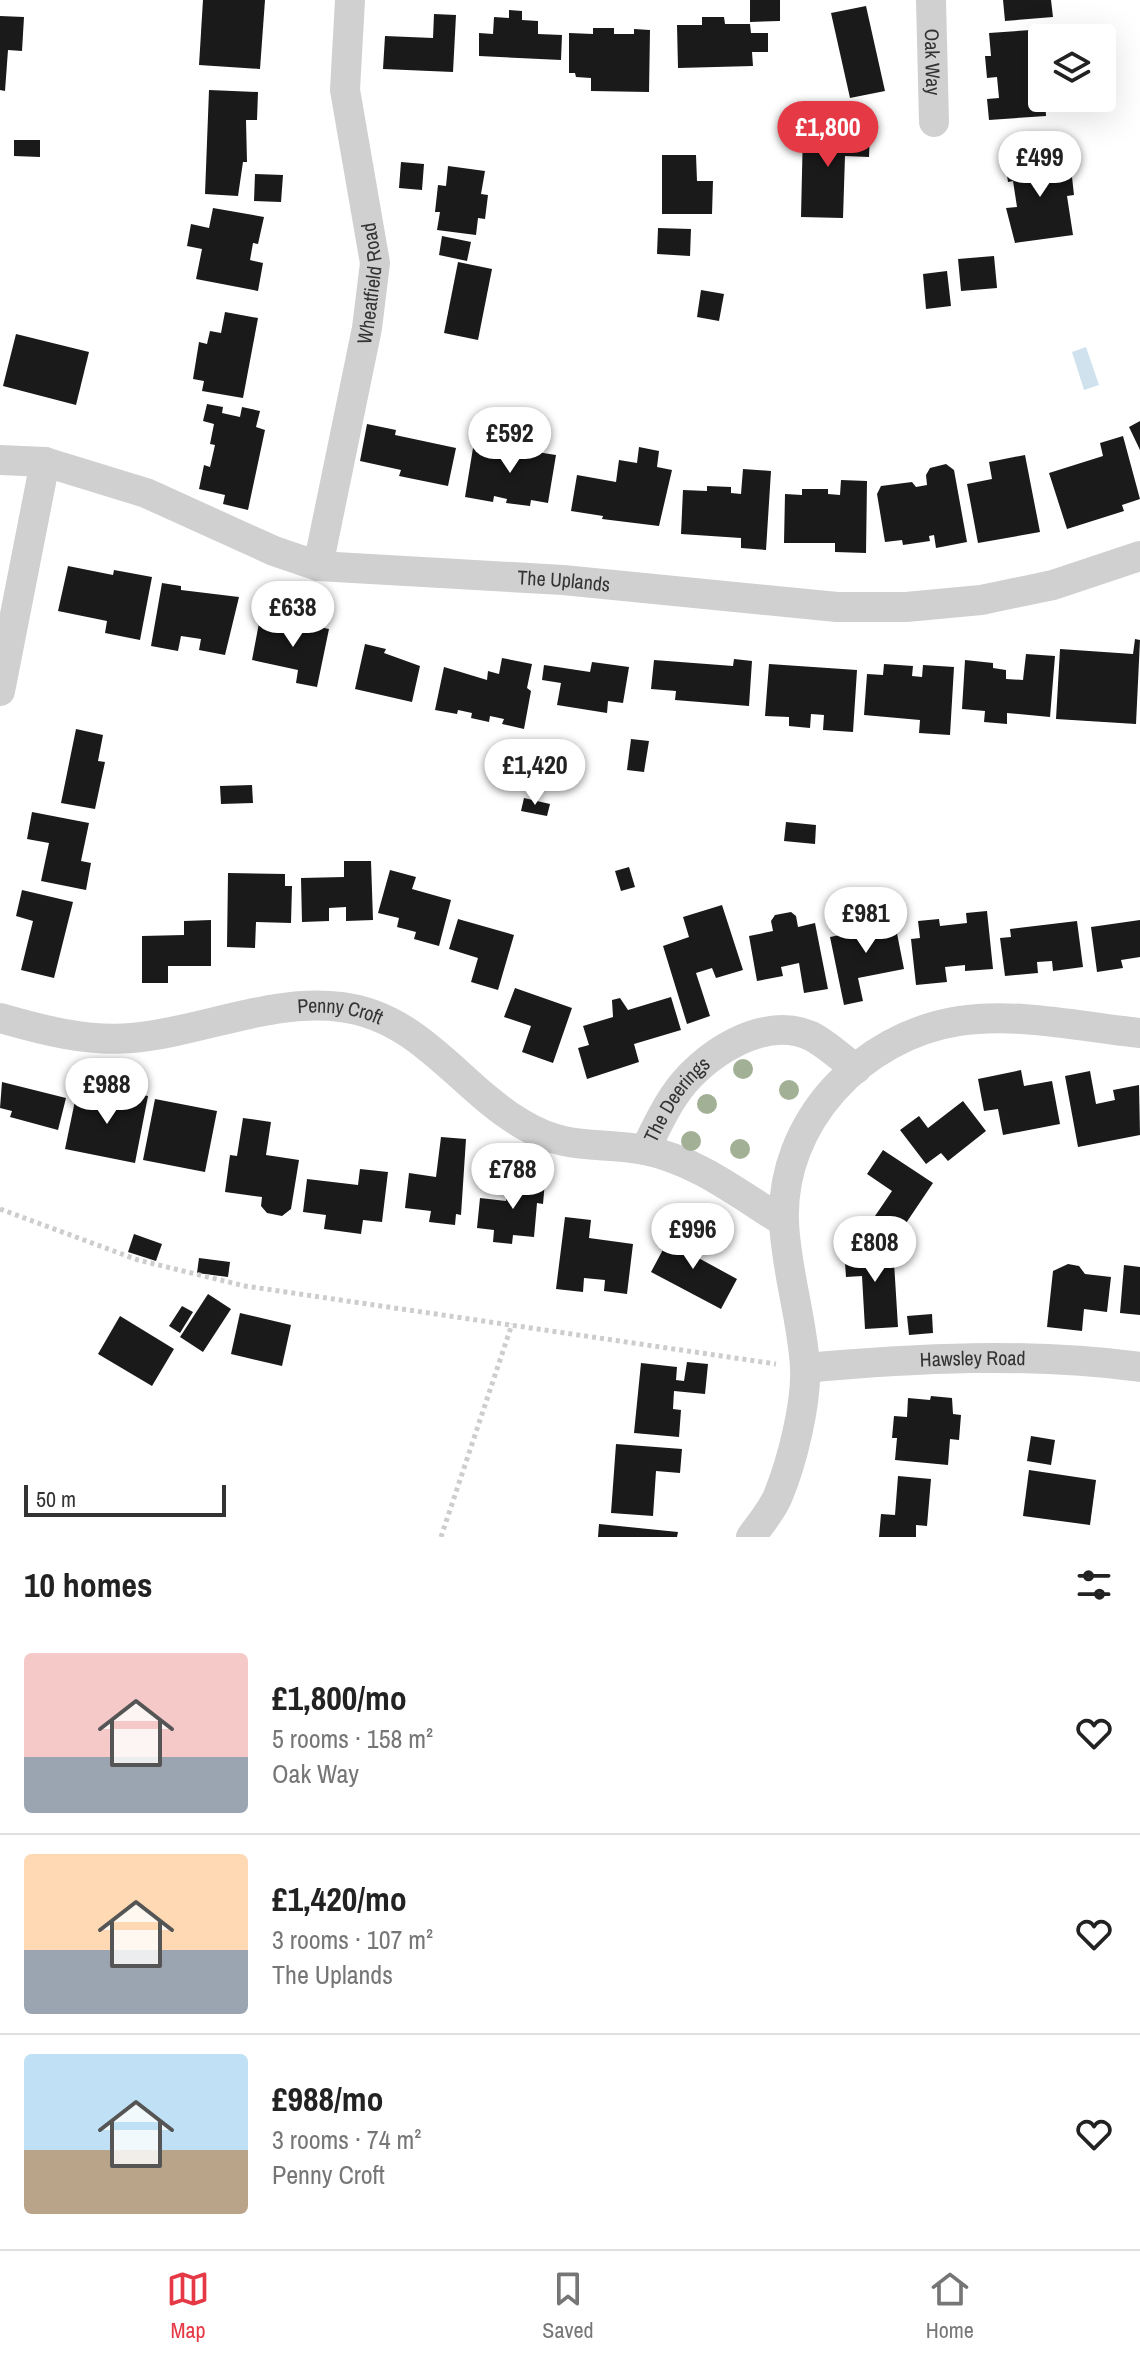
<!DOCTYPE html>
<html lang="en">
<head>
<meta charset="utf-8">
<style>
  body { margin:0; font-family:"Archivo Narrow",sans-serif; background:#f2f2f2; color:#222; height:100vh; display:flex; flex-direction:column; font-size:30px; white-space:nowrap }
  * { box-sizing:border-box; margin:0 }
  p { font-size:26px; color:#767676 }
  .icon { flex:none; width:44px; height:44px; fill:none; stroke:currentColor; stroke-width:2; stroke-linecap:round; stroke-linejoin:round }
  .map { position:relative; height:1537px; overflow:hidden }
  .drawer { display:flex; flex-direction:column; background:#fff; flex:1 }
  .drawer>* { flex:none }
  .fabs { position:absolute; left:1028px; top:24px; display:grid; gap:16px }
  .fabs a { display:grid; place-items:center; width:88px; height:88px; border-radius:8px; background:#fff; box-shadow:0 8px 32px #0002; font-size:40px }
  .scale { position:absolute; left:24px; bottom:20px; width:202px; box-sizing:border-box; padding-left:8px; border:4px solid #333; border-top:0; font-size:22px; line-height:28px; white-space:nowrap; color:#333; -webkit-text-stroke:6px #fff; paint-order:stroke }
  .price { position:absolute; translate:-50% -68px; padding:0 18px; border-radius:28px; background:#fff; color:#222; font-size:26px; line-height:52px; filter:drop-shadow(0 2px 4px #0008) }
  .price::after { content:''; position:absolute; left:50%; top:48px; width:24px; height:18px; margin-left:-12px; background:inherit; clip-path:polygon(0 0,100% 0,50% 100%) }
  .price.selected { background:#e63946; color:#fff }
  ul { padding:0; list-style:none }
  li { display:flex; align-items:center; gap:24px; height:200px; padding:0 24px }
  li+li { border-top:2px solid #e0e0e0 }
  li span { display:grid; place-items:center; flex:none; width:224px; height:160px; border-radius:8px; color:#555 }
  li>.icon { margin-inline-start:auto }
  span .icon { width:96px; height:96px; fill:#fffc; stroke-width:1 }
  li b { font-size:34px }
  h2 { display:flex; justify-content:space-between; align-items:center; height:96px; padding:0 24px; font-size:34px }
  .dock { display:flex; justify-content:space-around; align-items:center; height:112px; border-top:2px solid #e0e0e0; background:#fff; font-size:22px; color:#767676 }
  .dock a { display:grid; justify-items:center; gap:4px }
  .dock .selected { color:#e63946 }
  .map>svg:first-child { display:block }
  .water { fill:#cfe2ee }
  .building { fill:#1a1a1a }
  .lines { fill:none; stroke-linecap:round; stroke-linejoin:round }
  .path { stroke:#cdcdcd; stroke-width:5; stroke-dasharray:4 4; stroke-linecap:butt }
  .minor { stroke:#d0d0d0; stroke-width:30 }
  .tree { fill:#a2b095 }
  .labels { text-anchor:middle; stroke-width:8; stroke-linejoin:round; paint-order:stroke }
  .street-label { font-size:20px; fill:#333; stroke:#fff }
</style>
</head>
<body>
<div class="map">
<svg width="1140" height="1537" viewBox="0 0 1140 1537">
  <rect width="100%" height="100%" fill="#fff"/>
  <g class="water">
    <polygon points="1086,347 1099,385 1084,390 1072,352"/>
    <polygon points="543,741 557,744 550,776 536,773"/>
  </g>
  <g class="building">
    <polygon points="203,0 265,0 260,69 199,65"/>
    <polygon points="750,0 780,0 780,21 750,22"/>
    <polygon points="1003,0 1051,0 1053,17 1005,21"/>
    <polygon points="866,6 885,91 850,98 831,13"/>
    <polygon points="509,10 522,11 522,20 538,21 538,34 562,35 561,60 479,56 479,33 493,34 494,17 509,18"/>
    <polygon points="434,14 456,15 453,72 383,69 385,36 433,38"/>
    <polygon points="0,16 24,17 22,51 8,50 5,91 0,90"/>
    <polygon points="702,17 724,17 725,24 750,24 751,33 768,33 768,52 752,52 753,66 678,68 677,25 702,25"/>
    <polygon points="593,28 614,28 614,34 634,34 634,29 650,30 649,92 591,91 591,78 576,77 575,73 569,73 569,33 593,34"/>
    <polygon points="1046,29 1053,38 1042,38 1042,81 1037,81 1038,94 1045,98 1046,116 989,120 987,99 999,98 997,77 987,78 985,56 991,56 989,33"/>
    <polygon points="209,90 258,92 257,120 246,120 247,162 243,162 238,196 205,194"/>
    <polygon points="803,129 870,131 869,157 845,156 843,218 801,217"/>
    <polygon points="14,140 40,140 40,157 14,156"/>
    <polygon points="662,155 696,155 697,181 713,181 712,214 662,214"/>
    <polygon points="1061,155 1064,178 1072,177 1074,195 1067,196 1073,235 1015,243 1006,208 1017,207 1013,181 1008,182 1005,162"/>
    <polygon points="401,162 424,164 422,190 399,188"/>
    <polygon points="448,166 485,171 481,194 488,195 485,219 478,218 476,235 437,230 440,212 435,212 438,185 446,186"/>
    <polygon points="255,174 283,175 281,202 254,201"/>
    <polygon points="213,208 264,217 258,244 253,243 250,260 263,263 258,291 196,279 202,249 187,246 191,224 209,228"/>
    <polygon points="658,228 691,229 690,256 657,254"/>
    <polygon points="442,236 471,242 467,261 439,255"/>
    <polygon points="994,256 997,288 961,291 958,259"/>
    <polygon points="458,262 492,269 478,340 444,333"/>
    <polygon points="947,271 951,306 926,309 923,274"/>
    <polygon points="701,290 724,294 719,321 697,317"/>
    <polygon points="225,312 258,318 243,398 202,391 204,381 193,379 199,342 207,344 210,331 221,333"/>
    <polygon points="16,334 89,352 76,405 3,386"/>
    <polygon points="207,404 223,407 222,413 240,417 242,407 260,411 256,427 265,430 248,510 223,504 225,495 199,489 204,465 210,467 215,445 210,444 214,424 203,421"/>
    <polygon points="1140,421 1140,450 1129,427"/>
    <polygon points="367,424 396,430 395,435 456,448 448,486 399,476 401,470 360,461"/>
    <polygon points="1123,436 1140,499 1122,505 1124,511 1067,529 1049,473 1103,456 1100,443"/>
    <polygon points="474,442 556,455 548,503 531,500 530,506 506,503 507,499 494,496 493,502 465,497"/>
    <polygon points="639,447 659,451 657,467 672,470 659,526 602,519 603,516 571,511 577,475 616,482 619,460 637,463"/>
    <polygon points="1025,455 1040,532 978,543 967,484 992,479 989,462"/>
    <polygon points="946,464 954,470 967,542 936,548 934,535 929,536 930,541 903,545 902,540 885,542 877,494 881,486 912,482 916,487 927,485 926,475 930,468"/>
    <polygon points="743,469 771,471 766,550 741,548 741,538 681,534 683,490 707,491 707,486 731,487 731,493 741,494"/>
    <polygon points="841,480 867,481 866,553 835,552 835,543 784,543 785,494 802,495 802,489 828,489 828,494 840,495"/>
    <polygon points="68,566 113,575 114,570 152,577 140,640 105,633 107,621 58,611"/>
    <polygon points="162,583 181,586 181,590 239,597 225,655 199,650 201,639 181,636 178,651 151,646"/>
    <polygon points="284,620 329,629 317,687 296,683 298,670 252,660 259,623 282,628"/>
    <polygon points="1135,639 1140,640 1136,724 1056,719 1060,649 1133,654"/>
    <polygon points="365,644 386,649 384,653 420,666 412,702 355,689"/>
    <polygon points="1026,654 1055,656 1050,717 1007,713 1007,724 984,722 985,711 962,709 965,660 993,663 993,668 1006,670 1006,679 1023,680"/>
    <polygon points="502,658 532,664 527,688 531,691 524,729 502,724 504,719 490,716 489,722 471,718 472,713 458,710 457,714 435,710 444,667 487,680 488,671 499,674"/>
    <polygon points="734,659 752,661 749,706 675,700 676,691 651,689 654,660 733,666"/>
    <polygon points="592,662 629,667 623,703 608,701 607,713 557,705 561,683 542,680 544,665 590,672"/>
    <polygon points="769,664 857,670 853,732 823,730 824,715 811,714 810,728 789,726 789,717 765,716"/>
    <polygon points="884,664 913,666 912,676 922,677 923,665 954,667 950,735 919,733 920,720 864,715 867,674 883,675"/>
    <polygon points="76,729 103,735 98,761 105,762 95,809 61,803"/>
    <polygon points="631,739 649,741 644,772 627,770"/>
    <polygon points="252,785 253,803 221,804 220,786"/>
    <polygon points="524,798 550,804 547,816 521,811"/>
    <polygon points="32,812 89,823 81,861 91,863 86,890 41,881 49,843 27,839"/>
    <polygon points="786,822 816,825 815,844 784,841"/>
    <polygon points="344,861 371,861 373,920 346,921 346,907 329,908 329,921 302,922 301,878 344,877"/>
    <polygon points="629,867 635,887 621,891 615,871"/>
    <polygon points="390,870 416,877 412,889 451,900 439,946 414,939 416,932 397,927 399,918 378,913"/>
    <polygon points="228,873 285,874 285,886 292,886 291,923 256,922 255,948 227,947"/>
    <polygon points="22,890 73,902 54,978 21,970 33,921 16,916"/>
    <polygon points="722,905 743,970 716,978 712,968 696,973 710,1016 687,1024 663,946 689,937 683,917"/>
    <polygon points="892,908 904,969 858,978 863,1001 844,1005 830,937 879,927 875,911"/>
    <polygon points="987,911 993,969 965,971 965,965 945,967 947,982 916,985 911,939 920,938 918,921 939,919 940,926 967,923 966,913"/>
    <polygon points="791,912 796,916 798,927 815,923 828,989 804,993 799,963 781,967 783,976 757,981 749,936 773,931 771,921 775,915"/>
    <polygon points="458,919 514,935 498,990 471,982 478,958 449,949"/>
    <polygon points="211,920 211,966 168,966 168,983 142,983 142,936 184,935 184,921"/>
    <polygon points="1140,920 1140,957 1121,960 1123,968 1097,972 1091,927"/>
    <polygon points="1077,921 1083,967 1053,971 1052,961 1037,962 1038,973 1005,976 1000,938 1011,937 1010,929"/>
    <polygon points="515,988 572,1008 553,1063 522,1052 531,1026 504,1017"/>
    <polygon points="671,997 681,1030 634,1044 639,1062 587,1079 578,1048 589,1045 583,1026 613,1017 612,1000 620,998 628,1010"/>
    <polygon points="1021,1070 1024,1086 1052,1081 1060,1124 1003,1135 998,1109 984,1111 978,1079"/>
    <polygon points="1090,1071 1096,1104 1115,1100 1113,1090 1139,1085 1140,1135 1078,1147 1065,1076"/>
    <polygon points="2,1082 66,1098 58,1130 10,1117 12,1111 0,1108"/>
    <polygon points="77,1091 122,1100 123,1092 148,1096 135,1163 65,1149"/>
    <polygon points="155,1099 217,1111 205,1172 143,1160"/>
    <polygon points="963,1101 986,1131 948,1161 941,1153 926,1164 900,1130 919,1116 928,1128"/>
    <polygon points="243,1118 271,1122 266,1155 299,1160 291,1209 282,1216 267,1213 261,1206 262,1197 225,1192 230,1155 237,1156"/>
    <polygon points="441,1137 466,1139 461,1215 456,1214 455,1225 429,1222 431,1211 405,1208 409,1173 436,1177"/>
    <polygon points="883,1150 933,1183 900,1232 875,1216 892,1191 867,1174"/>
    <polygon points="360,1169 388,1172 382,1222 363,1220 361,1234 324,1229 326,1215 303,1212 307,1179 358,1185"/>
    <polygon points="509,1177 545,1181 543,1204 537,1203 534,1237 513,1235 512,1244 493,1242 494,1230 477,1228 480,1198 506,1201"/>
    <polygon points="565,1217 591,1220 589,1238 633,1244 627,1294 604,1291 605,1280 584,1278 583,1292 556,1289"/>
    <polygon points="674,1229 700,1243 693,1255 737,1279 721,1309 651,1272"/>
    <polygon points="134,1234 162,1244 156,1261 128,1252"/>
    <polygon points="893,1246 898,1327 865,1329 862,1276 846,1277 844,1249"/>
    <polygon points="199,1258 230,1262 228,1277 197,1273"/>
    <polygon points="1068,1264 1079,1266 1085,1274 1111,1277 1107,1312 1084,1309 1082,1331 1047,1327 1053,1271"/>
    <polygon points="1124,1265 1140,1267 1140,1315 1120,1313"/>
    <polygon points="208,1294 231,1309 203,1352 180,1337"/>
    <polygon points="182,1306 193,1312 180,1333 169,1326"/>
    <polygon points="240,1313 291,1325 282,1366 231,1354"/>
    <polygon points="932,1314 933,1333 909,1335 907,1316"/>
    <polygon points="120,1316 174,1349 152,1386 98,1354"/>
    <polygon points="687,1362 708,1364 705,1394 674,1391 673,1409 681,1410 679,1437 634,1433 641,1363 677,1367 676,1380 684,1381"/>
    <polygon points="931,1396 952,1398 953,1414 961,1415 959,1440 950,1439 948,1465 895,1460 897,1438 892,1438 894,1416 907,1417 908,1398 930,1400"/>
    <polygon points="1031,1436 1055,1440 1051,1465 1027,1461"/>
    <polygon points="616,1444 682,1449 680,1473 656,1471 653,1516 611,1513"/>
    <polygon points="1029,1470 1096,1480 1090,1525 1023,1516"/>
    <polygon points="898,1476 931,1479 927,1526 916,1525 916,1537 879,1537 881,1514 895,1515"/>
    <polygon points="599,1524 678,1532 677,1537 598,1537"/>
  </g>
  <g class="lines">
    <g class="path">
      <polyline points="0,1209 138,1260 245,1286 776,1364"/>
      <polyline points="441,1537 512,1324"/>
    </g>
    <g class="minor">
      <path id="s1" d="M931,0L934,122"/>
      <path id="s2" d="M0,460L45,462L146,493L274,551L318,566L563,580L837,607H906L981,600L1053,585L1140,556"/>
      <path id="s3" d="M318,566L367,328L375,263L345,90L350,0"/>
      <polyline points="0,691 45,462"/>
      <path id="s4" d="M0,1018C41,1030 88,1042 132,1038C201,1032 271,998 341,1007C421,1017 459,1087 522,1124C569,1152 598,1141 645,1150C698,1161 740,1195 784,1222"/>
      <path id="s5" d="M645,1150C654,1132 663,1112 674,1096C699,1057 763,1014 811,1036C827,1044 842,1059 856,1069"/>
      <path id="s6" d="M805,1368C915,1358 1030,1352 1140,1367"/>
      <path d="M751,1537C760,1524 772,1511 778,1496C792,1462 807,1403 805,1366C802,1318 786,1270 784,1222C780,1122 862,1036 959,1021C1017,1012 1082,1027 1140,1033"/>
    </g>
  </g>
  <g class="tree">
    <circle cx="743" cy="1069" r="10"/>
    <circle cx="789" cy="1090" r="10"/>
    <circle cx="707" cy="1104" r="10"/>
    <circle cx="691" cy="1141" r="10"/>
    <circle cx="740" cy="1149" r="10"/>
  </g>
  <g class="labels">
    <g class="street-label">
      <text dy="7" stroke="none"><textPath href="#s1" startOffset="62">Oak Way</textPath></text>
      <text dy="7" stroke="none"><textPath href="#s3" startOffset="288">Wheatfield Road</textPath></text>
      <text dy="7" stroke="none"><textPath href="#s2" startOffset="584">The Uplands</textPath></text>
      <text dy="7" stroke="none"><textPath href="#s4" startOffset="346">Penny Croft</textPath></text>
      <text dy="7" stroke="none"><textPath href="#s5" startOffset="60">The Deerings</textPath></text>
      <text dy="7" stroke="none"><textPath href="#s6" startOffset="168">Hawsley Road</textPath></text>
    </g>
  </g>
</svg>
<div class="fabs">
<a><svg class="icon" aria-label="layers" viewBox="0 0 24 24"><path d="M12 4l9 5-9 5-9-5zM3 14l9 5 9-5"/></svg></a>
</div>
<div class="scale">50 m</div>
<b class="price selected" style="left:828px;top:169px">£1,800</b>
<b class="price" style="left:1040px;top:199px">£499</b>
<b class="price" style="left:510px;top:475px">£592</b>
<b class="price" style="left:293px;top:649px">£638</b>
<b class="price" style="left:535px;top:807px">£1,420</b>
<b class="price" style="left:866px;top:955px">£981</b>
<b class="price" style="left:107px;top:1126px">£988</b>
<b class="price" style="left:513px;top:1211px">£788</b>
<b class="price" style="left:693px;top:1271px">£996</b>
<b class="price" style="left:875px;top:1284px">£808</b>
</div>
<section class="drawer">
<h2>10 homes<svg class="icon" aria-label="filters" viewBox="0 0 24 24"><path d="M4 7h16M4 17h16"/><circle cx="9" cy="7" r="2"/><circle cx="15" cy="17" r="2"/></svg></h2>
<ul>
<li><span style="background:linear-gradient(#f6c9c9 65%,#9aa5b1 0)"><svg class="icon" aria-label="home" viewBox="0 0 24 24"><path d="M3 11l9-7 9 7M6 9v11h12V9"/></svg></span><div><b>£1,800/mo</b><p>5 rooms · 158 m²</p><p>Oak Way</p></div><svg class="icon" aria-label="heart" viewBox="0 0 24 24"><path d="M12 20l-8-8c-3-5 5-10 8-4 3-6 11-1 8 4z"/></svg></li>
<li><span style="background:linear-gradient(#ffd9b3 60%,#9aa5b1 0)"><svg class="icon" aria-label="home" viewBox="0 0 24 24"><path d="M3 11l9-7 9 7M6 9v11h12V9"/></svg></span><div><b>£1,420/mo</b><p>3 rooms · 107 m²</p><p>The Uplands</p></div><svg class="icon" aria-label="heart" viewBox="0 0 24 24"><path d="M12 20l-8-8c-3-5 5-10 8-4 3-6 11-1 8 4z"/></svg></li>
<li><span style="background:linear-gradient(#bfe0f5 60%,#b9a48a 0)"><svg class="icon" aria-label="home" viewBox="0 0 24 24"><path d="M3 11l9-7 9 7M6 9v11h12V9"/></svg></span><div><b>£988/mo</b><p>3 rooms · 74 m²</p><p>Penny Croft</p></div><svg class="icon" aria-label="heart" viewBox="0 0 24 24"><path d="M12 20l-8-8c-3-5 5-10 8-4 3-6 11-1 8 4z"/></svg></li>
</ul>
</section>
<nav class="dock">
<a class="selected"><svg class="icon" aria-label="map" viewBox="0 0 24 24"><path d="M3 6l6-2 6 2 6-2v14l-6 2-6-2-6 2zM9 4v14M15 6v14"/></svg>Map</a>
<a><svg class="icon" aria-label="saved" viewBox="0 0 24 24"><path d="M7 4h10v16l-5-4-5 4z"/></svg>Saved</a>
<a><svg class="icon" aria-label="home" viewBox="0 0 24 24"><path d="M3 11l9-7 9 7M6 9v11h12V9"/></svg>Home</a>
</nav>
</body>
</html>
